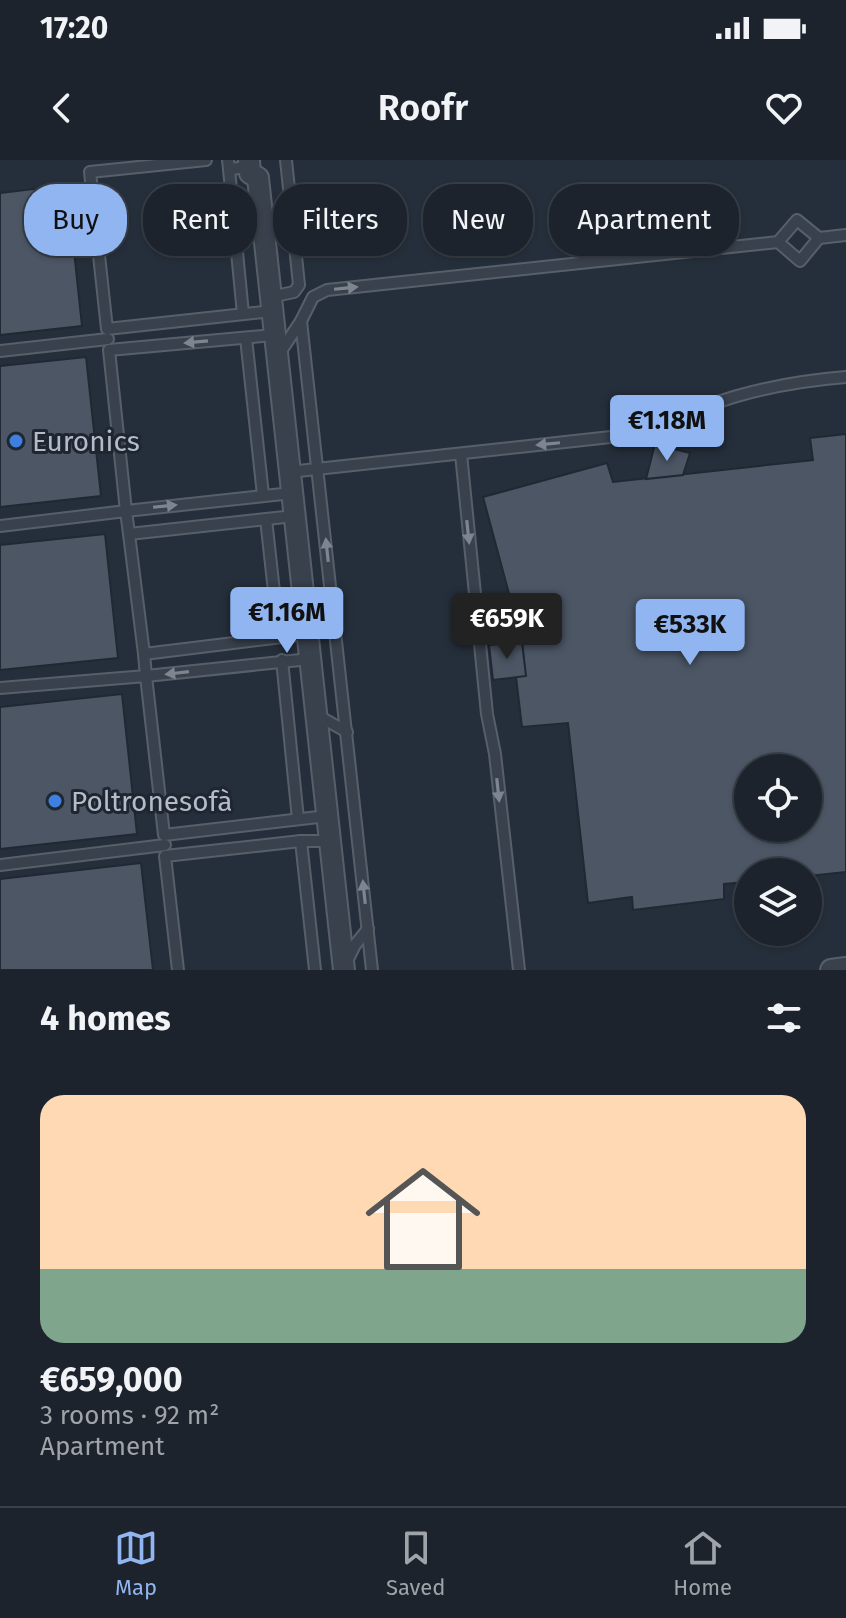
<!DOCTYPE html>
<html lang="en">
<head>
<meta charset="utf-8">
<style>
  body { margin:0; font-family:"Fira Sans",sans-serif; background:#252b34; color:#f1f3f6; height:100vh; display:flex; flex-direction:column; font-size:30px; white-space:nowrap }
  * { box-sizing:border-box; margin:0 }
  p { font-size:26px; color:#a0a4a9 }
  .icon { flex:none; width:44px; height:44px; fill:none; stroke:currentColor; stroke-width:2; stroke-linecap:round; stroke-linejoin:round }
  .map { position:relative; height:810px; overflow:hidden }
  .side { display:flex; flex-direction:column; background:#1c232c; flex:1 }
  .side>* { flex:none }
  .guide { position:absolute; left:24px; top:24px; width:798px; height:72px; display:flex; gap:16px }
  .tools { position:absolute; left:734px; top:594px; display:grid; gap:16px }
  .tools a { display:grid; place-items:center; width:88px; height:88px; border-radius:50%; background:#1c232c; box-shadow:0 2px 6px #0004,0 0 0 2px #3a4048; font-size:40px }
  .price { position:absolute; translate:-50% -68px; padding:0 18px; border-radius:8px; background:#90b5f0; color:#111; font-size:26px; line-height:52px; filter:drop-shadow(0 2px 4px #0008) }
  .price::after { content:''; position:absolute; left:50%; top:48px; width:24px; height:18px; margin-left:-12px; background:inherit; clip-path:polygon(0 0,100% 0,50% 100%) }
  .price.active { background:#222; color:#fff }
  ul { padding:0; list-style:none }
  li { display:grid; align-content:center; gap:16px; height:424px; padding:0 40px }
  li span { display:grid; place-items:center; height:248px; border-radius:24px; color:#555 }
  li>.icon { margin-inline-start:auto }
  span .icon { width:144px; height:144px; fill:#fffc; stroke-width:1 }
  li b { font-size:34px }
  h2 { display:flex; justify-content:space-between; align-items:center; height:96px; padding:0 40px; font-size:34px }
  .pill { padding:0 28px; border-radius:32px; background:#1c232c; box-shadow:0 2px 6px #0004,0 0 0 2px #3a4048; font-size:28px; line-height:72px }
  .pill.active { background:#90b5f0; color:#111 }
  .status { display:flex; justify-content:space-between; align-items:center; height:56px; padding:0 40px; background:#1c232c; direction:ltr }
  .status svg { height:22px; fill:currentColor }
  header { display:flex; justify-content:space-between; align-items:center; height:104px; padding:0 40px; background:#1c232c; font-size:36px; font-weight:600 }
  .menu { display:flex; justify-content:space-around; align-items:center; height:112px; border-top:2px solid #3a4048; background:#1c232c; font-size:22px; color:#a0a4a9 }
  .menu a { display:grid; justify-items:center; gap:4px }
  .menu .active { color:#90b5f0 }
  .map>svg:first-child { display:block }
  .building { fill:#4c5665; stroke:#202833; stroke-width:2; fill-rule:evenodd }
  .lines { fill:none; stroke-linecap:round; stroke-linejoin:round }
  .lane-casing { stroke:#575f6a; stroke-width:14 }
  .street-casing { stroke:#575f6a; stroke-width:24 }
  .lane { stroke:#39414c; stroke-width:10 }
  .street { stroke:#39414c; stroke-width:20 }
  .oneway { fill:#7d8590 }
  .shop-dot { fill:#3f7fe0; stroke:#1e2631; stroke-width:3 }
  .labels { text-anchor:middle; stroke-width:6; stroke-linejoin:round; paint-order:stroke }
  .poi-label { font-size:28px; fill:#b5bcc7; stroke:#1e2631; text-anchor:start }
</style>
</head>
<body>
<div class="status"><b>17:20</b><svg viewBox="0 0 49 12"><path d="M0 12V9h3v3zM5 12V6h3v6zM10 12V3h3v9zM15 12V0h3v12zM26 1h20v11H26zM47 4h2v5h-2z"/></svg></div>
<header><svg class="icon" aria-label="back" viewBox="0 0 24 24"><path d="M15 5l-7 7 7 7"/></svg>Roofr<svg class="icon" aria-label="heart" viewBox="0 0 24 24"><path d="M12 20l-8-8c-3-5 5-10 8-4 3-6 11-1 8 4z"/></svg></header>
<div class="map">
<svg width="846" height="810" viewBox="0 0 846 810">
  <rect width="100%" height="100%" fill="#252f3b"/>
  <g class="building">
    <polygon points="67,25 82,166 0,175 0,33"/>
    <polygon points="86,197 101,336 0,347 0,206"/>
    <path d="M846,274V712L808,716V712H748V722L724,724V739L633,750L632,737L588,743L568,563L522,567L516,517L525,513L522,482L483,337L607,303L613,322L813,300L810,278ZM748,608H808V668H748Z"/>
    <polygon points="655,284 690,293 683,315 646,319"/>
    <polygon points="105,374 118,498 0,510 0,385"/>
    <polygon points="522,482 526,516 493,520 489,485"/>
    <polygon points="122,534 137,674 0,689 0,547"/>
    <polygon points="141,703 153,810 0,810 0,719"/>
  </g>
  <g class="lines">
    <g class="lane-casing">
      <g id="lane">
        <polyline points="206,0 90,12 107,169 272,151"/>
        <polyline points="228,0 229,9 249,7"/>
        <polyline points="229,9 243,154"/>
        <polyline points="778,82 800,101 819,78 846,75"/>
        <polyline points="270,137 294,132 299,125 286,0"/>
        <polyline points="301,161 372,810"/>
        <polyline points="274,175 109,190 126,351 292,333"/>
        <polyline points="246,178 263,335"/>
        <polyline points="0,191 108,179"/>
        <polyline points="279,194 301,161 313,137 327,130 778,82 797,60 819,78"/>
        <polyline points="461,294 487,554 495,594 519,810"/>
        <path d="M289,312L620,276C660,265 697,248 737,236C772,226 809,220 846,217"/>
        <polyline points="294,356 129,374 144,494 307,474"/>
        <polyline points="266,359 279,477"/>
        <polyline points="0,366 126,351 129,374"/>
        <polyline points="310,499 146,516 164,675 327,656"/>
        <polyline points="282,500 298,659"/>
        <polyline points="0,528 146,516 144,494"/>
        <polyline points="317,555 347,572"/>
        <polyline points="301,681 315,810"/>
        <polyline points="0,705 165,685"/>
        <polyline points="346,803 355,785 368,769"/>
        <polyline points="178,810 165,696 301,681 330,681"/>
      </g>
    </g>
    <g class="street-casing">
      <g id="street">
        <polyline points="249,0 250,13 258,18"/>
        <polyline points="258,18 344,810"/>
        <polyline points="831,810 846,808"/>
      </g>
    </g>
    <use href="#lane" class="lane"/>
    <use href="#street" class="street"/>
  </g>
  <defs><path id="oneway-solid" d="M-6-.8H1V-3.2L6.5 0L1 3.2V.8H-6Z" transform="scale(2)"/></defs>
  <g class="oneway">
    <use href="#oneway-solid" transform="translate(346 128) rotate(-6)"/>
    <use href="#oneway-solid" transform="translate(196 182) rotate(175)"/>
    <use href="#oneway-solid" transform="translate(548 284) rotate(174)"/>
    <use href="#oneway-solid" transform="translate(165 346) rotate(-6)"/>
    <use href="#oneway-solid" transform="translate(468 372) rotate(84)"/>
    <use href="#oneway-solid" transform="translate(327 390) rotate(-96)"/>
    <use href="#oneway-solid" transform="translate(177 513) rotate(173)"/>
    <use href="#oneway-solid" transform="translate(498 630) rotate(84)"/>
    <use href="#oneway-solid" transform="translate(364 732) rotate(-96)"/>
  </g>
  <g class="shop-dot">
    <circle cx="16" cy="281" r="8"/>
    <circle cx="55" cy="641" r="8"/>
  </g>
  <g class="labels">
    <g class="poi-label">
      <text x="32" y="291">Euronics</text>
      <text x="71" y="651">Poltronesofà</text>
    </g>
  </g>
</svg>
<div class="tools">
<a><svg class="icon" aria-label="locate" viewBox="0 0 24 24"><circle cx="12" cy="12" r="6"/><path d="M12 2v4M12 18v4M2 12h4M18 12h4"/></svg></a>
<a><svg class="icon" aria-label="layers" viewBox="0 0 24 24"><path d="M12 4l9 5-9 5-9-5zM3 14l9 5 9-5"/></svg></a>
</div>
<b class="price" style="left:667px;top:303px">€1.18M</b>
<b class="price" style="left:287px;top:495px">€1.16M</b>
<b class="price active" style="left:507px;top:501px">€659K</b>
<b class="price" style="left:690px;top:507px">€533K</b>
<div class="guide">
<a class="pill active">Buy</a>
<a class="pill">Rent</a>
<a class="pill">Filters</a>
<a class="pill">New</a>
<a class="pill">Apartment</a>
</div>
</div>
<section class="side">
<h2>4 homes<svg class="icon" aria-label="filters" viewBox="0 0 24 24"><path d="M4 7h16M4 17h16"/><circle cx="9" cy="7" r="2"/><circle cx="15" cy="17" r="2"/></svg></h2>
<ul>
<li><span style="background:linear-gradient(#ffd9b3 70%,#7fa58c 0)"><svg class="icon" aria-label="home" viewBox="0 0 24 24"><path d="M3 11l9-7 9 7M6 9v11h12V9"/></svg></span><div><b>€659,000</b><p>3 rooms · 92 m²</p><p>Apartment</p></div></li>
</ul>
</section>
<nav class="menu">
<a class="active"><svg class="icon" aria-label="map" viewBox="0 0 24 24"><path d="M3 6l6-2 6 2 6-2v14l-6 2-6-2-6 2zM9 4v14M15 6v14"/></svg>Map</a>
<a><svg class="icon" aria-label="saved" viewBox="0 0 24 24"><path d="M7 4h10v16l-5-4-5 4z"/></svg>Saved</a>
<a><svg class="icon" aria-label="home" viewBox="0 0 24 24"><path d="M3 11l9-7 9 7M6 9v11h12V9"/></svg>Home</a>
</nav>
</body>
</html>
